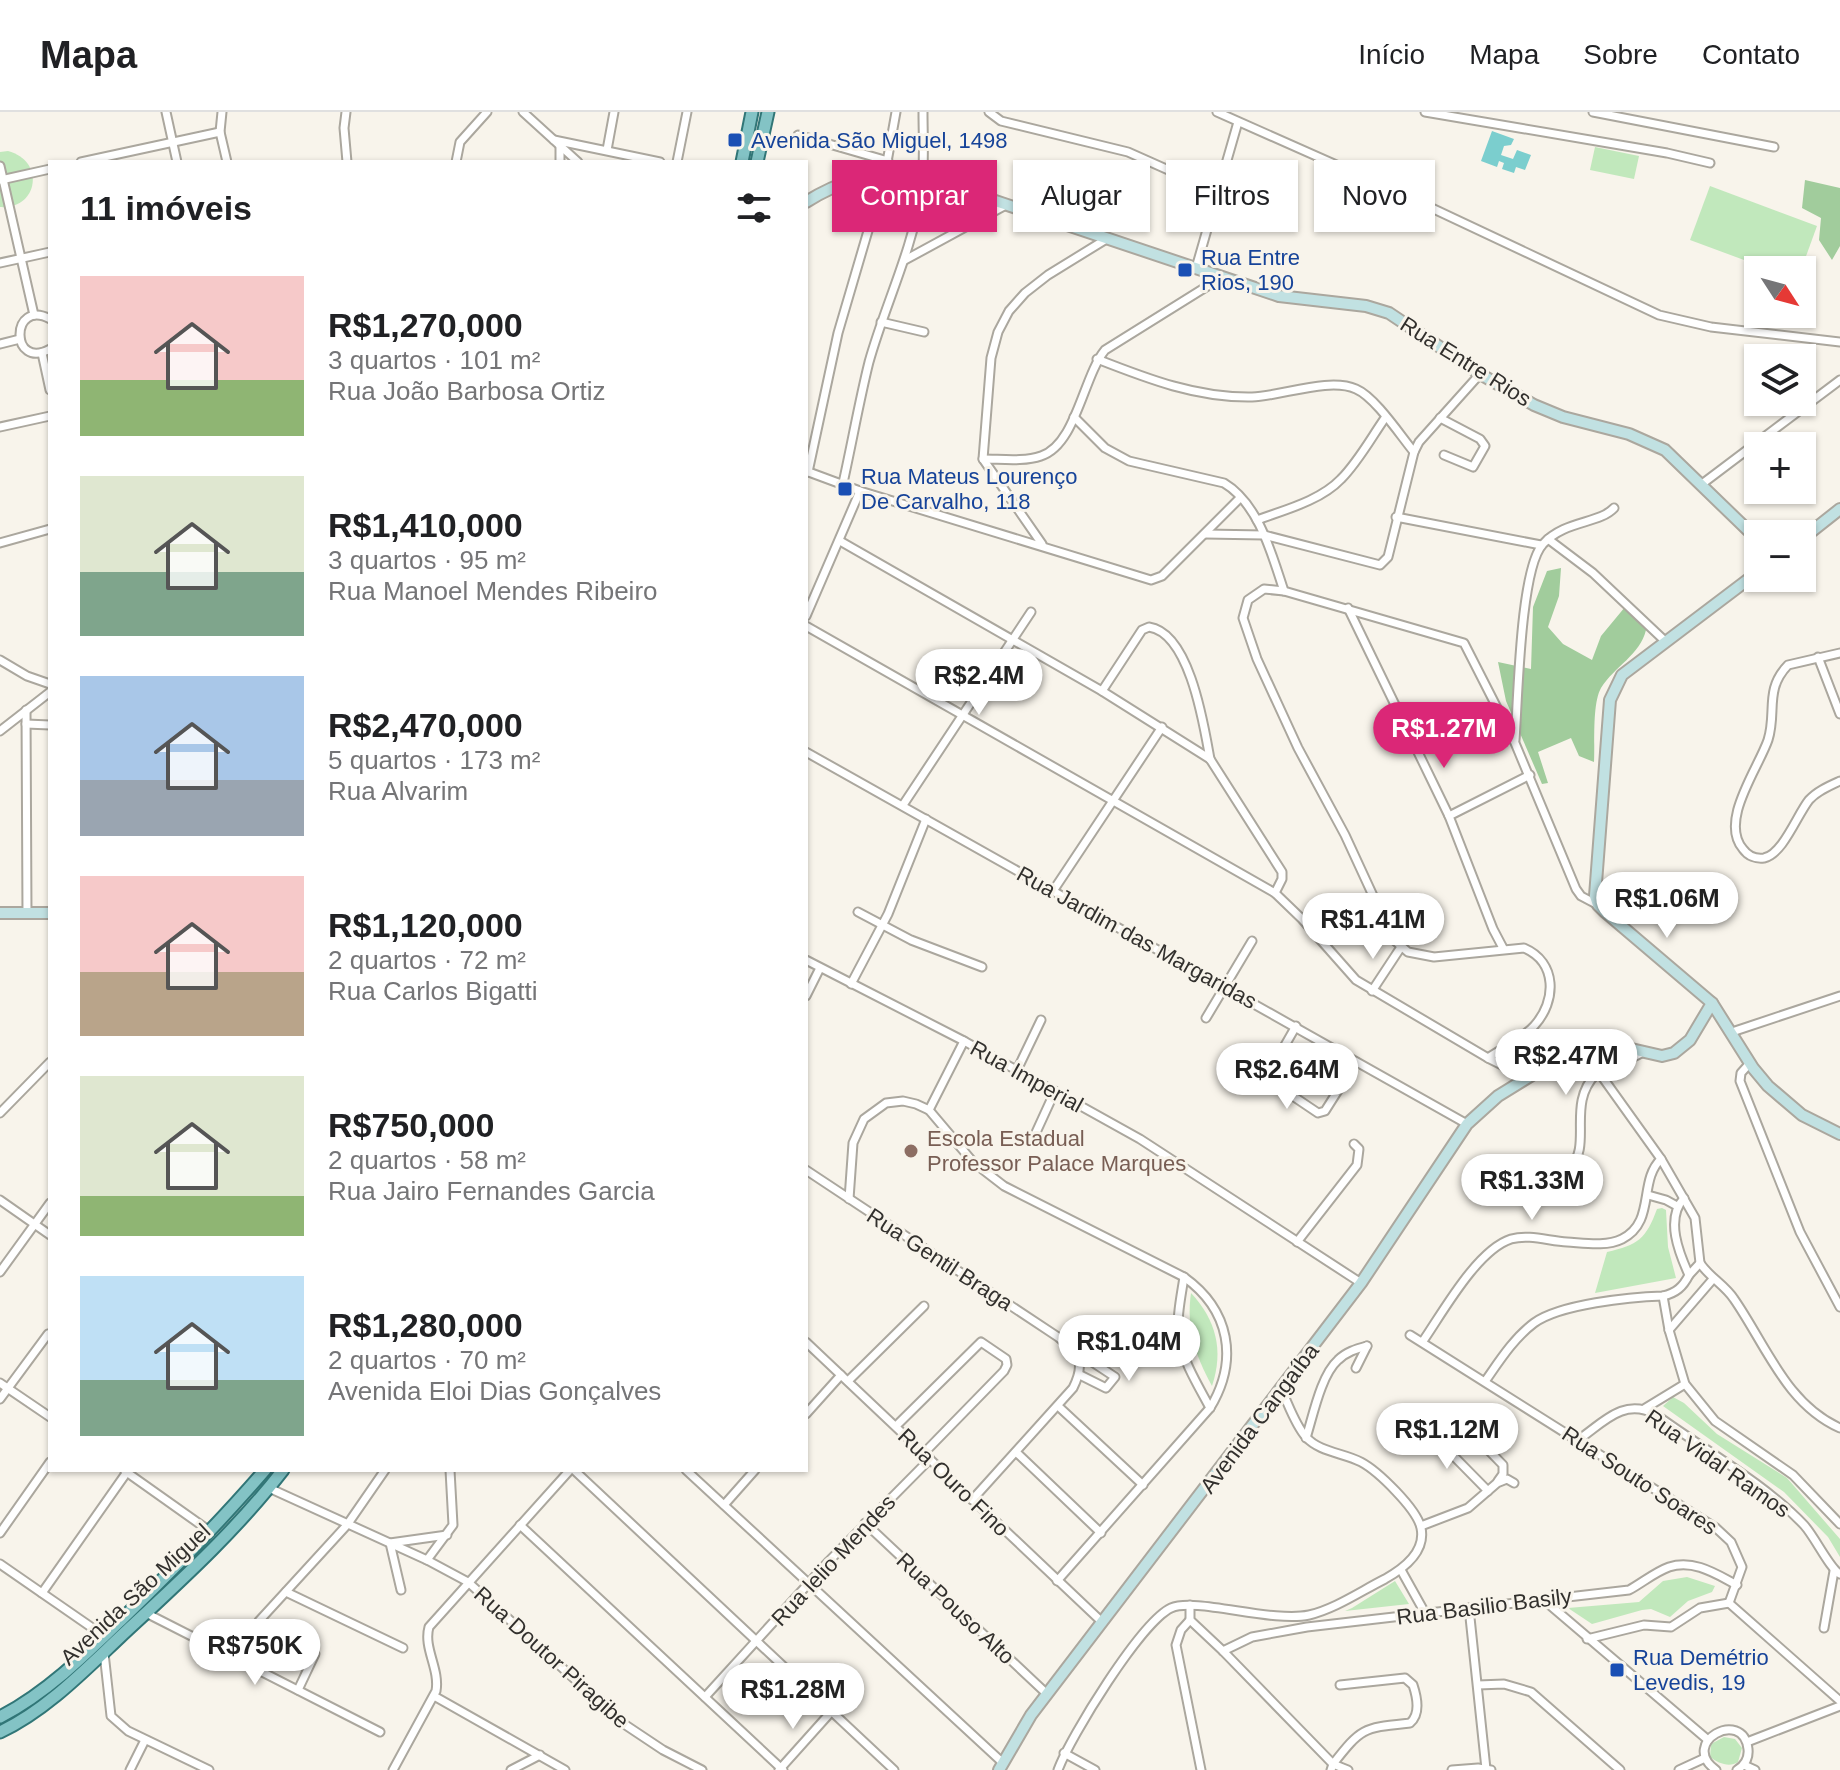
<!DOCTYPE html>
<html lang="pt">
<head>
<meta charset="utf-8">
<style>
  body { margin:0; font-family:Arial,sans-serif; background:#f2f2f2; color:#202124; height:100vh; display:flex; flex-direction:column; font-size:30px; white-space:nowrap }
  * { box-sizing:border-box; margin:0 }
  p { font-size:26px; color:#757577 }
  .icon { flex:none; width:44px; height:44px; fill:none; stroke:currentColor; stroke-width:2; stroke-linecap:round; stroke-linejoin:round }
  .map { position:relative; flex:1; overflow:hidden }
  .drawer { position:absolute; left:48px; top:48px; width:760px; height:1312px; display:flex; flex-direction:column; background:#fff; border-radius:0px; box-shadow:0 2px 6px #0004 }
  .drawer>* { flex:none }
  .top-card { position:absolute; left:832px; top:48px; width:760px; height:72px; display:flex; gap:16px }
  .needle { width:52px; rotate:126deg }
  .buttons { position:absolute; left:1744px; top:144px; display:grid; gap:16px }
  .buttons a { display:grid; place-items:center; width:72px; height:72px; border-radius:0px; background:#fff; box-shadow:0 2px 6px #0004; font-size:40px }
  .price { position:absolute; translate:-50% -68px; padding:0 18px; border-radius:28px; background:#fff; color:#222; font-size:26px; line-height:52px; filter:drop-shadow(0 2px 4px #0008) }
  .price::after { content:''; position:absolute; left:50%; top:48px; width:24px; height:18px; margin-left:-12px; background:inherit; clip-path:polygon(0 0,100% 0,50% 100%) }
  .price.on { background:#db2777; color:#fff }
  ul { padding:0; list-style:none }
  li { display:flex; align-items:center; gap:24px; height:200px; padding:0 32px }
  li span { display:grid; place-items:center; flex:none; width:224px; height:160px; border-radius:0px; color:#555 }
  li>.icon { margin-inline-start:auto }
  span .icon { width:96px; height:96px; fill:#fffc; stroke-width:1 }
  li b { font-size:34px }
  h2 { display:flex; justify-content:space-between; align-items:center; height:96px; padding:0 32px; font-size:34px }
  .chip { padding:0 28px; border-radius:0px; background:#fff; box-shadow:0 2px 6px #0004; font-size:28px; line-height:72px }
  .chip.on { background:#db2777; color:#fff }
  header { display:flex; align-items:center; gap:48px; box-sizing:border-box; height:112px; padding:0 40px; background:#fff; border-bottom:2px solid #e0e0e0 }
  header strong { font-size:38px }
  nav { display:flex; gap:44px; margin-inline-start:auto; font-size:28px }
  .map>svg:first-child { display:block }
  .green { fill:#c1e8bc }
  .forest { fill:#a1cc9c }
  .water { fill:#7bcece }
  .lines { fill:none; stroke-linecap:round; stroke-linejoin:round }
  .street-casing { stroke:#aba79e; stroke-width:11 }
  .secondary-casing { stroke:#aba79e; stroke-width:14 }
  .primary-casing { stroke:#317677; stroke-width:15 }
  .street { stroke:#fff; stroke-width:7 }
  .secondary { stroke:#c1e1e2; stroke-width:10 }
  .primary { stroke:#83c3c5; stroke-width:11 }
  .transit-dot { fill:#1a4fb4; stroke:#f8f4eb; stroke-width:3 }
  .education-dot { fill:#8d6e63; stroke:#f8f4eb; stroke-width:3 }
  .labels { text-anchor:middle; stroke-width:6; stroke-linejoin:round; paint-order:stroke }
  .transit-label { font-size:22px; fill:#164399; stroke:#f8f4eb; text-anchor:start }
  .street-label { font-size:22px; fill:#32302d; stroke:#f8f4eb }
  .education-label { font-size:22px; fill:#785e54; stroke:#f8f4eb; text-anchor:start }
</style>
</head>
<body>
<header>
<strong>Mapa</strong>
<nav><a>Início</a><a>Mapa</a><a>Sobre</a><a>Contato</a></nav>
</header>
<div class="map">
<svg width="1840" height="1658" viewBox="0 0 1840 1658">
  <rect width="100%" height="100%" fill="#f8f4eb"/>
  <g class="green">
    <polygon points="1595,35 1639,44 1634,67 1590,58"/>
    <path d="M8,39C46,49 38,98 0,95V40Z"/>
    <polygon points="1710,74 1817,114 1801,158 1771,158 1690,128"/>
    <path d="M1662,1096L1666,1098L1668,1135L1676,1166L1595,1181L1607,1140C1638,1133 1646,1127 1657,1097Z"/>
    <path d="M1191,1181C1216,1208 1224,1238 1212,1274C1195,1243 1186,1216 1191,1181Z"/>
    <polygon points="1673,1285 1684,1291 1717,1322 1787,1366 1840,1427 1840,1445 1828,1425 1784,1380 1663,1294"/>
    <polygon points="1687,1465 1715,1474 1712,1480 1688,1489 1670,1505 1651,1497 1642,1498 1592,1512 1568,1496 1639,1490 1663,1469"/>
    <polygon points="1395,1469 1409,1492 1345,1499 1352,1496"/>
    <path d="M1724,1625L1735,1627L1742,1636L1738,1650C1729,1656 1718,1651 1710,1645L1711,1632Z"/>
  </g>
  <g class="forest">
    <polygon points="1805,68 1840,76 1840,134 1832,148 1819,128 1821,106 1802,96"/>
    <path d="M1561,456L1559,484L1548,515L1563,532L1592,548L1601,524L1625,495L1646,518C1640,543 1615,554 1601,576C1592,592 1595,631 1594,650L1579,644L1571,626L1538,640L1548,671L1542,672L1506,589L1498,550L1531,557L1533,495L1547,459Z"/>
  </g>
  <polygon class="water" points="1492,19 1514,27 1511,33 1504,34 1501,43 1513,47 1517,38 1531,43 1525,58 1516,55 1514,61 1502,57 1504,51 1499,49 1497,55 1481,49"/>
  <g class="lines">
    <g class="street-casing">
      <g id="street">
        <polyline points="166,0 177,50"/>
        <polyline points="222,0 220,20 227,50"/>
        <polyline points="346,0 344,16 347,50"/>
        <polyline points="523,0 578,50"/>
        <polyline points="989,0 1001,9 1128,40 1220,81"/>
        <polyline points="1217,0 1404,83 1659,203 1711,215 1840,230"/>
        <polyline points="1425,0 1667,41 1710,51"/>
        <polyline points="1593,0 1774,35"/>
        <polyline points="798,23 888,49"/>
        <polyline points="554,28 660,50"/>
        <polyline points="560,33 560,50"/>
        <polyline points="607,38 614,0"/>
        <polyline points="81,50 220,20"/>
        <polyline points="456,50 460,30 487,0"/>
        <polyline points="677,50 687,0"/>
        <polyline points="0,54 34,203"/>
        <polyline points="1,68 50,57"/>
        <polyline points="905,148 1006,93"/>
        <polyline points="0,151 50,140"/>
        <polyline points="1196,156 1238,10"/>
        <path d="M50,207C10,186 10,259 50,237"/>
        <polyline points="881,210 924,220"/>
        <polyline points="0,232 20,227"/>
        <polyline points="42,241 50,278"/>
        <path d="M1097,247C1148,267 1197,286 1252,285C1282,284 1329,265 1356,277C1375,285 1400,323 1414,340"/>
        <path d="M1074,305L1105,336L1129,349L1224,371C1259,392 1272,443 1284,479"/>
        <polyline points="1440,306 1480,327 1485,334 1473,355 1444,343"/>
        <polyline points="0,315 50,304"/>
        <path d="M983,347C1001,347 1024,350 1041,344C1076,333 1083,265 1105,238L1222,165"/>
        <polyline points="806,359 860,379 1151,468 1162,464 1240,386"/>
        <polyline points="808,360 838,221 885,61 896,0"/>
        <path d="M843,371C852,331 859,290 869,250C885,193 912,139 921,80C925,54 923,26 923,0"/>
        <polyline points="1702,372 1840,268"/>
        <polyline points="1396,405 1541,433"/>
        <path d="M1257,408C1284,398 1320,389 1341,367C1358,350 1371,326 1385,306"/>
        <polyline points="1205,422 1264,423 1380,453 1388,445 1414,340 1419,330 1480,262"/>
        <polyline points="1548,427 1593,461 1665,529"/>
        <polyline points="840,429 1102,579 1210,647 1282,760 1282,767 1275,781"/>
        <polyline points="0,431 50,417"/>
        <polyline points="1042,432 983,347 991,246 998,220 1009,199 1025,181 1048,163 1108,126"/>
        <polyline points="1348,496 1449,704 1493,817 1503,836"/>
        <polyline points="806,504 860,379"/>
        <polyline points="806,514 1275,781 1302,807 1356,868 1488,946 1528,966"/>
        <path d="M1840,541L1788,553C1764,578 1777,600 1768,628C1758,657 1719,709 1743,737C1748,744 1756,747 1764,746C1783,742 1797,703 1809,688C1817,679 1829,674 1840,669"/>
        <polyline points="1818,545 1840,602"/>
        <polyline points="0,548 27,564 50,572"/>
        <path d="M1102,579L1142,518L1149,515C1190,521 1204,614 1210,647"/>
        <polyline points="26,598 27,801"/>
        <polyline points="26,612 50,613"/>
        <polyline points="0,619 50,580"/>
        <path d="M1515,628C1518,590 1520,456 1543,432C1565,408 1599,412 1614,396"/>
        <polyline points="806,640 1467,1012"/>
        <polyline points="903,693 1031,500"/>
        <polyline points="1449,704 1530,663"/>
        <polyline points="1053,779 1162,615"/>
        <polyline points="858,800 911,828 982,855"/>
        <polyline points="806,848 964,929 1140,1027 1361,1171"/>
        <polyline points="851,872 888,802 926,707"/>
        <polyline points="1372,879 1401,835"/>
        <polyline points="806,884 820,856"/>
        <polyline points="1206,906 1252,829"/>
        <polyline points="1296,914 1268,963 1275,972 1318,1001 1325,999 1356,950"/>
        <polyline points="1732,920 1840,884"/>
        <path d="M1488,946C1503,936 1522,927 1534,914C1557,889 1557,850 1524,836L1434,845L1408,840L1393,827L1345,723L1298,636L1257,547L1243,506L1248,488L1264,477L1284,479L1464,531L1515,631L1576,777L1581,784L1598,793"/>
        <polyline points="1750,951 1741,961 1740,969 1800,1120 1840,1195"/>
        <polyline points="1017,958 1041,908"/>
        <polyline points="1598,959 1661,1047 1695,1106 1700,1151 1689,1163"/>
        <polyline points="929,998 964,929"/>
        <polyline points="0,1001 50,950"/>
        <polyline points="1033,1027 1055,979"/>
        <path d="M1523,1051L1542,1055H1570C1593,1034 1566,992 1596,962C1607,951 1627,950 1641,941"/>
        <path d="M806,1058L1058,1225C1079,1242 1086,1250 1073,1276L972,1388"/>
        <polyline points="1648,1083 1666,1088 1677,1094"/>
        <path d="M849,1087L853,1031L864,1007L886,991L903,989L916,992L929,998L973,1050L1004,1074L1184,1165C1230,1198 1239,1248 1210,1296L1057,1469"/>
        <polyline points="0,1088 50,1123"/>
        <polyline points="1297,1130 1357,1053 1359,1037 1354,1032"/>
        <path d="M1700,1151C1709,1165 1725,1173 1734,1187C1766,1233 1786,1292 1840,1316"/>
        <polyline points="0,1160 50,1091"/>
        <path d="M1184,1165C1181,1185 1176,1207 1179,1227C1184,1251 1199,1275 1210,1296"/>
        <polyline points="1663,1184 1669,1218 1685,1272 1715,1309 1793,1363 1840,1412"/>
        <polyline points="1669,1218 1713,1167"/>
        <polyline points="1410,1223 1716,1416 1731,1430 1742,1455 1729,1491"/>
        <path d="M1423,1229C1443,1200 1477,1138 1511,1127C1529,1122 1549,1129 1567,1130C1584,1131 1606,1135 1622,1127C1656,1110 1638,1069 1661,1047"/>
        <polyline points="806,1230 1102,1510"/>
        <polyline points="1077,1240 1115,1265 1106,1276 1080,1263"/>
        <polyline points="1356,1256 1367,1234"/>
        <path d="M1486,1268C1500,1248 1514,1226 1534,1211C1560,1192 1630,1185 1663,1184C1676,1181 1683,1175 1689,1163C1679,1141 1665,1107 1684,1086"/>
        <polyline points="848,1269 924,1194"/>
        <polyline points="0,1271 50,1305"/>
        <polyline points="0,1287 48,1222"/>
        <polyline points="1058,1294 1143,1373"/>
        <polyline points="1644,1297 1685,1272"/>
        <polyline points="806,1302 841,1263"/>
        <polyline points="1464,1313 1503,1353 1503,1362 1498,1369"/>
        <polyline points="896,1314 981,1230 1006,1247 1007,1253 1004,1259 924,1341"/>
        <polyline points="1427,1317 1488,1379"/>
        <path d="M1306,1326C1313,1304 1321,1263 1338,1248C1346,1240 1356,1237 1367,1234"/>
        <path d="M1578,1328C1604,1310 1623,1286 1655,1302C1703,1337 1764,1371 1804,1413C1815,1425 1830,1457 1840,1462"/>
        <polyline points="1016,1340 1101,1421"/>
        <polyline points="574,1358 894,1658"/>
        <polyline points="686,1358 1003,1651"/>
        <polyline points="125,1359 211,1420"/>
        <polyline points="269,1376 427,1448 468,1470 624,1612 663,1638 702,1658"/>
        <polyline points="724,1393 755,1358"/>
        <polyline points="865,1411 1047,1582"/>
        <polyline points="520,1413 783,1658"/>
        <polyline points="1421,1414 1468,1396 1497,1371 1507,1367 1514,1371"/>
        <polyline points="0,1421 50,1350"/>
        <polyline points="427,1448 453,1413 450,1358"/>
        <polyline points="0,1452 104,1524"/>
        <polyline points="1401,1458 1425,1501"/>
        <polyline points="401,1478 390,1431 447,1423"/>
        <polyline points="286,1480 403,1536"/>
        <polyline points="42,1481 127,1360"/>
        <polyline points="1544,1488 1708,1628"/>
        <polyline points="1729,1491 1840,1589"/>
        <polyline points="1190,1493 1190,1508 1223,1539 1333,1652 1348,1658"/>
        <polyline points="1469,1496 1486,1657"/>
        <polyline points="146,1501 380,1620"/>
        <polyline points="1190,1508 1181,1518 1176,1533 1201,1658"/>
        <polyline points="1824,1516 1834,1459"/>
        <polyline points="1587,1527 1644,1513 1671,1515 1700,1496 1729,1491"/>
        <path d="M1223,1539L1252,1525L1307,1515L1629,1478C1642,1471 1655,1460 1669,1455C1694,1447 1716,1462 1737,1473"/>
        <polyline points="104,1541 111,1604 128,1619 209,1658"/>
        <polyline points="237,1549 259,1509 347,1413 385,1358"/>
        <polyline points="1478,1573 1504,1572 1531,1580 1620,1658"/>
        <polyline points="298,1578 315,1542"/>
        <polyline points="434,1584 565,1658"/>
        <polyline points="705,1585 829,1449 930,1347"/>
        <polyline points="1747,1630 1840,1594"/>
        <polyline points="1064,1641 1095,1658"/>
        <polyline points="1744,1653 1755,1658"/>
        <polyline points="130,1658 145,1628"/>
        <path d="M393,1658L436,1579C440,1557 423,1536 429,1515L570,1358"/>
        <polyline points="511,1658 540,1643"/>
        <polyline points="779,1658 831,1600"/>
        <path d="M1058,1658C1070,1625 1141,1510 1171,1496C1195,1485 1272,1511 1309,1503C1335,1497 1361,1479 1385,1467C1403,1457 1426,1440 1421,1416C1417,1397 1378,1359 1361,1350C1344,1341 1319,1340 1306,1325C1295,1313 1288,1291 1281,1277"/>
        <path d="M1331,1658L1333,1652C1362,1615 1363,1616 1410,1611C1421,1602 1417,1585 1413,1573L1405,1566L1340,1573"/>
        <polyline points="1452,1658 1478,1656 1491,1658"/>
        <polyline points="1679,1658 1705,1646"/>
        <path d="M1716,1658C1678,1631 1743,1595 1748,1637C1749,1646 1745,1653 1737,1658"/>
      </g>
    </g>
    <g class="secondary-casing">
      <g id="secondary">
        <path d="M806,90C836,71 876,57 912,61L1279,184L1366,194L1389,201L1480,262L1534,293L1563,305L1629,322L1665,338L1758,428"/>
        <polyline points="1802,427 1840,397"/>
        <polyline points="1758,460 1622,563 1610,588 1595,784 1598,793 1605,800 1712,891 1753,956 1768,974 1802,1003 1840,1022"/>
        <polyline points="0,801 50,801"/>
        <polyline points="999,1658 1031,1603 1361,1171 1467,1012 1498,984 1566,942 1589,932 1605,931 1662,944 1674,941 1690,928 1712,891"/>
      </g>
    </g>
    <g class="primary-casing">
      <g id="primary">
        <polyline points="742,50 752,0"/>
        <polyline points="757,50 768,0"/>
        <path d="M0,1605C45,1582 84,1544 120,1509C171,1460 219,1411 265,1358"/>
        <path d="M0,1620C45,1599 84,1559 120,1525C177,1472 235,1420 283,1358"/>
      </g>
    </g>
    <use href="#street" class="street"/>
    <use href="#secondary" class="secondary"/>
    <use href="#primary" class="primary"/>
  </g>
  <g class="transit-dot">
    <rect x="727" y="20" width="16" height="16" rx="4"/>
    <rect x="1177" y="150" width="16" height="16" rx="4"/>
    <rect x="837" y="369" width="16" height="16" rx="4"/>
    <rect x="1609" y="1550" width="16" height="16" rx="4"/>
  </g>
  <circle class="education-dot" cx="911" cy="1039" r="8"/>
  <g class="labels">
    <g class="transit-label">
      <text x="751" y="36">Avenida São Miguel, 1498</text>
      <text x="1201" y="153">Rua Entre<tspan x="1201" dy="25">Rios, 190</tspan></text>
      <text x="861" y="372">Rua Mateus Lourenço<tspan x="861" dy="25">De Carvalho, 118</tspan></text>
      <text x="1633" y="1553">Rua Demétrio<tspan x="1633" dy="25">Levedis, 19</tspan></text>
    </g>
    <g class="street-label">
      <text transform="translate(1466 249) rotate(32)" y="8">Rua Entre Rios</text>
      <text transform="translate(1137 825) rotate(29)" y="8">Rua Jardim das Margaridas</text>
      <text transform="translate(1027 964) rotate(29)" y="8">Rua Imperial</text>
      <text transform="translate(940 1147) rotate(33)" y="8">Rua Gentil Braga</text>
      <text transform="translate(1259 1306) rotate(-53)" y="8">Avenida Cangaíba</text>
      <text transform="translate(1718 1351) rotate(35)" y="8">Rua Vidal Ramos</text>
      <text transform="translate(1640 1368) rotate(33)" y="8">Rua Souto Soares</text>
      <text transform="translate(954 1370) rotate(44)" y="8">Rua Ouro Fino</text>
      <text transform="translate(833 1448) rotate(-47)" y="8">Rua lelio Mendes</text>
      <text transform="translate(135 1482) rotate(-43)" y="8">Avenida São Miguel</text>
      <text transform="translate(1484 1494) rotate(-7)" y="8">Rua Basilio Basily</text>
      <text transform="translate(956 1496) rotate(43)" y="8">Rua Pouso Alto</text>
      <text transform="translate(552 1545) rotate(42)" y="8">Rua Doutor Piragibe</text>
    </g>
    <g class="education-label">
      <text x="927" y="1034">Escola Estadual<tspan x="927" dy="25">Professor Palace Marques</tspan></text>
    </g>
  </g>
</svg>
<div class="buttons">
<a><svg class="needle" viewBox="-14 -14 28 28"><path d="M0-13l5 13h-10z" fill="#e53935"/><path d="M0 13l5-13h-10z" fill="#757577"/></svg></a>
<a><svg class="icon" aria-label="layers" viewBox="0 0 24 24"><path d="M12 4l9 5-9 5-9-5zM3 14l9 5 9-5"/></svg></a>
<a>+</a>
<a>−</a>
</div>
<b class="price" style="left:979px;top:605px">R$2.4M</b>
<b class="price on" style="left:1444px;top:658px">R$1.27M</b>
<b class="price" style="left:1667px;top:828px">R$1.06M</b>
<b class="price" style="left:1373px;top:849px">R$1.41M</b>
<b class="price" style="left:1566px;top:985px">R$2.47M</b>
<b class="price" style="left:1287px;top:999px">R$2.64M</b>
<b class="price" style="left:1532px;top:1110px">R$1.33M</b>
<b class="price" style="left:1129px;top:1271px">R$1.04M</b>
<b class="price" style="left:1447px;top:1359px">R$1.12M</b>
<b class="price" style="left:255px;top:1575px">R$750K</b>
<b class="price" style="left:793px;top:1619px">R$1.28M</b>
<div class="top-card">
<a class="chip on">Comprar</a>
<a class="chip">Alugar</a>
<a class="chip">Filtros</a>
<a class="chip">Novo</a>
</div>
<section class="drawer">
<h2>11 imóveis<svg class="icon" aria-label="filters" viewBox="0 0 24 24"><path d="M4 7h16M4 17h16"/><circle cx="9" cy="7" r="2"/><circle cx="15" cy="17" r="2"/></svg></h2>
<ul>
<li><span style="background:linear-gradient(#f6c9c9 65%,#8fb573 0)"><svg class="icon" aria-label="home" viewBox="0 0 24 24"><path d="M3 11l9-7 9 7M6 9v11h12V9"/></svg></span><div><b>R$1,270,000</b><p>3 quartos · 101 m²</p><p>Rua João Barbosa Ortiz</p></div></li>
<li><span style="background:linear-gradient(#dfe7d0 60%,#7fa58c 0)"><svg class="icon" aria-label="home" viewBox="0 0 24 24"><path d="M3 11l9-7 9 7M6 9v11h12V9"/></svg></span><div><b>R$1,410,000</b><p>3 quartos · 95 m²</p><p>Rua Manoel Mendes Ribeiro</p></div></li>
<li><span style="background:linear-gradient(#a9c7e8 65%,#9aa5b1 0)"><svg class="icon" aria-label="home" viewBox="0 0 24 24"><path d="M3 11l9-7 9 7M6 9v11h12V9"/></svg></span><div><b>R$2,470,000</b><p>5 quartos · 173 m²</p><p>Rua Alvarim</p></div></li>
<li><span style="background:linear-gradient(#f6c9c9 60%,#b9a48a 0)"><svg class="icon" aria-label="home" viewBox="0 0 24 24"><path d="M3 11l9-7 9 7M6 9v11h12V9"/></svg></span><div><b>R$1,120,000</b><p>2 quartos · 72 m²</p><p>Rua Carlos Bigatti</p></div></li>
<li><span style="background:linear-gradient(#dfe7d0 75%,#8fb573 0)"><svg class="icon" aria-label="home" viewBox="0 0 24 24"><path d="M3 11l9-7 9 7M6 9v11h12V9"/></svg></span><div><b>R$750,000</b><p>2 quartos · 58 m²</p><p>Rua Jairo Fernandes Garcia</p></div></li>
<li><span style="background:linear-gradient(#bfe0f5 65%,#7fa58c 0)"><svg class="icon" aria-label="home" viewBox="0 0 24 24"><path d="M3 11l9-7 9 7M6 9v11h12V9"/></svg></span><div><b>R$1,280,000</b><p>2 quartos · 70 m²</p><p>Avenida Eloi Dias Gonçalves</p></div></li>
</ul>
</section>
</div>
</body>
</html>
